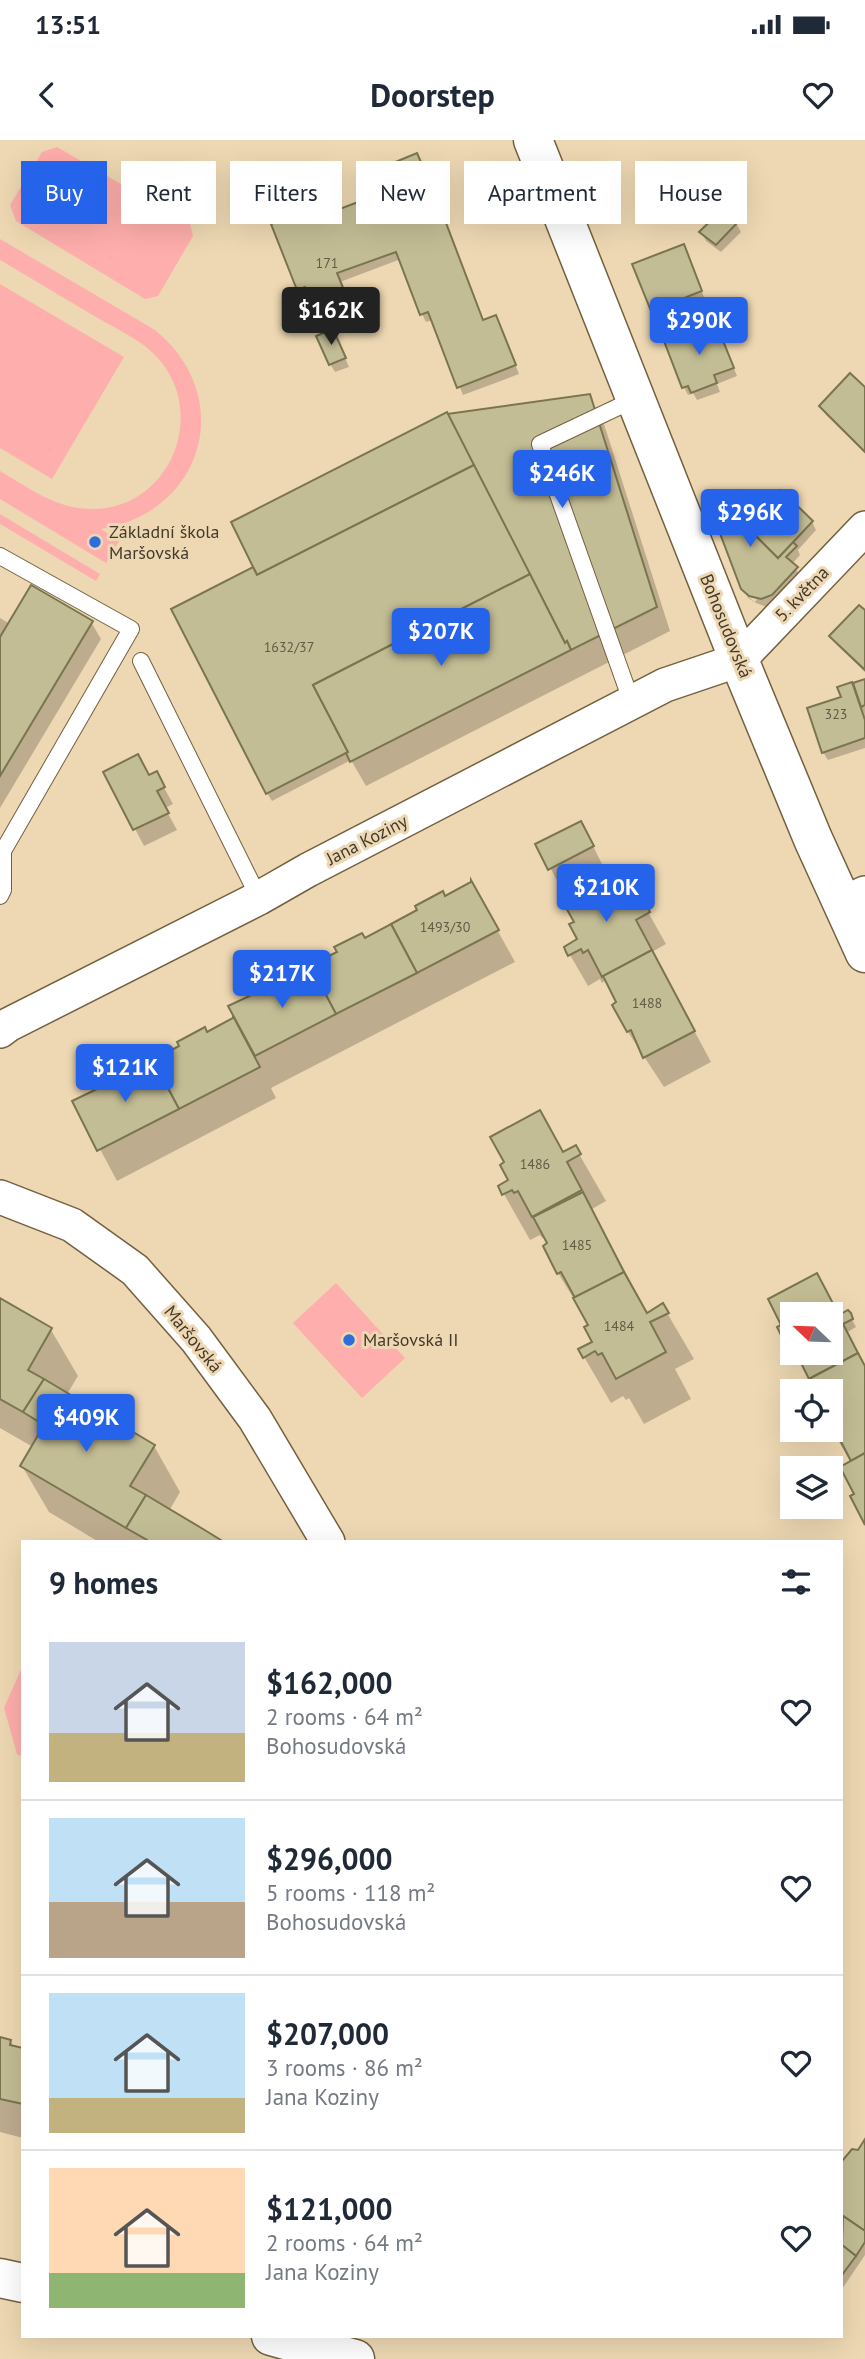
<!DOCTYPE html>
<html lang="en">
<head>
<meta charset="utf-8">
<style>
  body { margin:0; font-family:"PT Sans",sans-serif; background:#f2f2f3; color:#1f2937; height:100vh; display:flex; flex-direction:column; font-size:26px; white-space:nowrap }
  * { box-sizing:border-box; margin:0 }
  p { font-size:23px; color:#747a83 }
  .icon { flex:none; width:38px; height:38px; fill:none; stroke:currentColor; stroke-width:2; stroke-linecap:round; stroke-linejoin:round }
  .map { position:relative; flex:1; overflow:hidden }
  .panel { position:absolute; left:21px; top:1400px; width:822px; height:798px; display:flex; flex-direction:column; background:#fff; border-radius:0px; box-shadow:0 7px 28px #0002 }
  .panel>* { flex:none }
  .banner { position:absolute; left:21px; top:21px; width:824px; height:63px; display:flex; gap:14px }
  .needle { width:46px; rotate:293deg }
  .controls { position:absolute; left:780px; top:1162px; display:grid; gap:14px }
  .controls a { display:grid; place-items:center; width:63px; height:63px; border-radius:0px; background:#fff; box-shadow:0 7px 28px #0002; font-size:35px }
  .price { position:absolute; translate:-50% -60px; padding:0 16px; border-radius:7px; background:#2563eb; color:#fff; font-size:23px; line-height:46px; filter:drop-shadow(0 2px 4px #0008) }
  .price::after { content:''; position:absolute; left:50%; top:42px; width:21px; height:16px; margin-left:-10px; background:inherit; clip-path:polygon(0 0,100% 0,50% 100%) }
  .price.selected { background:#222; color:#fff }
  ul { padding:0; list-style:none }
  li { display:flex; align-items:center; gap:21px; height:175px; padding:0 28px }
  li+li { border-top:2px solid #e0e1e3 }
  li span { display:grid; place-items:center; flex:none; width:196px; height:140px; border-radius:0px; color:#555 }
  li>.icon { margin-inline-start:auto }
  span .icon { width:84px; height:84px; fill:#fffc; stroke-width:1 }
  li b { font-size:30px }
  h2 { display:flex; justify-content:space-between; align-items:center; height:84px; padding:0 28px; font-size:30px }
  .pill { padding:0 24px; border-radius:0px; background:#fff; box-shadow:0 7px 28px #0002; font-size:24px; line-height:63px }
  .pill.selected { background:#2563eb; color:#fff }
  .status { display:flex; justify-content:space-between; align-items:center; height:49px; padding:0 35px; background:#fff; direction:ltr }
  .status svg { height:19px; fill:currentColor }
  header { display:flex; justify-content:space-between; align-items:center; height:91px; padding:0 28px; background:#fff; font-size:32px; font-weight:600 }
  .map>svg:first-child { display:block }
  .green { fill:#feaeac }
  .shadow { fill:#0003; fill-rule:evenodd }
  .building { fill:#c3bd95; stroke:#7a754f; stroke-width:2; fill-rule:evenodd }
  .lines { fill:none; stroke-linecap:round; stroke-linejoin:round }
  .service-casing { stroke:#73603f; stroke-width:18 }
  .minor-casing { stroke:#73603f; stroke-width:36 }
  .tertiary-casing { stroke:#73603f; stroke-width:41 }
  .service { stroke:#fff; stroke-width:16 }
  .minor { stroke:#fff; stroke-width:33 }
  .tertiary { stroke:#fff; stroke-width:38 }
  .poi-dot { fill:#2e6dda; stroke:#eed8b3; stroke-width:2.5 }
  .labels { text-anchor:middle; stroke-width:6; stroke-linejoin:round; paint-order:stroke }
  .number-label { font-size:14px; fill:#635b46 }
  .poi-label { font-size:18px; fill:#433a2b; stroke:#eed8b3; text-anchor:start }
  .street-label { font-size:18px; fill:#433a2b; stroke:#eed8b3 }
</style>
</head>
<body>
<div class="status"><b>13:51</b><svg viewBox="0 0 49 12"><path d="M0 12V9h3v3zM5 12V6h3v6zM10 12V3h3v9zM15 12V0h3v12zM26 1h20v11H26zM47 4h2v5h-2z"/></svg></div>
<header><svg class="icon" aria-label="back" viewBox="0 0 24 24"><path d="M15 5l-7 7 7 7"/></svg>Doorstep<svg class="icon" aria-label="heart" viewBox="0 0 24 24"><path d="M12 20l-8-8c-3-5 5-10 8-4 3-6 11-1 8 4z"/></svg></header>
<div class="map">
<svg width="865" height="2219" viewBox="0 0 865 2219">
  <rect width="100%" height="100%" fill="#eed8b3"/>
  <g class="green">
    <polygon points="57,7 190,84 193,96 158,156 145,159 16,81 10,65 42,12"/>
    <path d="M0,99L155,190C237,257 204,372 101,389L119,401L106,423L0,359V331C29,348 56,369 92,369C164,370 205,285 165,227C149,203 120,191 96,177C64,158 32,139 0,120Z"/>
    <polygon points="0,144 124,217 52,339 0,308"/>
    <polygon points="0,374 100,434 96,441 0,384"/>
    <polygon points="336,1143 405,1218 362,1258 293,1183"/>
    <polygon points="23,1525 23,1617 17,1614 4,1568"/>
  </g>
  <g class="shadow">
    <polygon points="421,24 442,72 483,182 496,177 519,234 463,255 433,180 426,182 422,174 401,119 340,142 347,158 317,170 310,155 303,157 299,149 325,77 376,57"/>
    <polygon points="736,83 741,92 721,112 706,101 702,93"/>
    <polygon points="688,114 705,160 687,167 689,174 668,181 665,176 657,178 652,170"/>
    <polygon points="719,191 737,236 717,244 720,252 697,260 693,253 688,255 684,247"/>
    <polygon points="337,199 349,227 335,232 330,224"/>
    <polygon points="865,250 865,313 826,275 821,267"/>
    <polygon points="589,256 603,281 670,491 366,646 351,620 272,661 267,653 257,436"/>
    <polygon points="736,352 758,376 781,352 812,382 816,390 798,410 800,415 792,424 801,437 776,462 767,467 756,463 748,458 747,456 755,462 757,459 743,448"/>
    <polygon points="865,473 865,532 836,504 831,496"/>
    <polygon points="0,478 10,484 91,482 101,499 0,668"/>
    <polygon points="865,541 865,608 828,620 823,612 843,558 839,548"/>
    <polygon points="106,633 149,637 156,633 173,664 165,668 177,690 144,706"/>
    <polygon points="590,700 602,724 560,746 538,705"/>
    <polygon points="445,758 489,775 515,822 271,948 276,958 117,1041 75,962 235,879 283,841"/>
    <polygon points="644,765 666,804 652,812 711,922 664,947 628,892 614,865 619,863 606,840 602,843 600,839 588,846 566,808"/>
    <polygon points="575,1007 606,1061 592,1069 648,1174 663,1166 694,1219 675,1229 691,1259 644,1284 629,1258 626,1260 623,1256 611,1263 580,1210 594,1203 590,1185 558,1133 549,1104 545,1097 542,1098 540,1095 530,1100 500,1047"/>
    <path d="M816,1135L839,1177L848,1172L856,1187L846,1193L865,1228V1381L856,1355L851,1323L831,1288V1251H818L802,1220L797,1223L779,1188ZM793,1174H831V1213H793Z"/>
    <polygon points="0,1160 51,1190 78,1236 67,1254 154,1306 180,1352 169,1371 221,1402 99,1402 49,1372 22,1326 33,1307 0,1288"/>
    <polygon points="0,1899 10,1901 14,1907 23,1909 23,1998 0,1992"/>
    <polygon points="865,2002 865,2115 842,2149 842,2024 852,2011 858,2012"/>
  </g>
  <g class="building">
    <polygon points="417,13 438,62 483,180 496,175 516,225 457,248 428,172 420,175 396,112 337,133 344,150 311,163 305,147 297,150 271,84 320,65 324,75 374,56 366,34"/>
    <polygon points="724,68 738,82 716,105 699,92"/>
    <polygon points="684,104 702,151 651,171 632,124"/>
    <polygon points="683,159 686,166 662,174 659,168"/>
    <polygon points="715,181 734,228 714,235 717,243 691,253 688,246 682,248 664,201"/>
    <polygon points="333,189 346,218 329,225 316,196"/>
    <polygon points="850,233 865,247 865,312 819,266"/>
    <polygon points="590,254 657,467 571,510 567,501 565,503 447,274"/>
    <polygon points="447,272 474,325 257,435 231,382"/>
    <polygon points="474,325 530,434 313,545 348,612 266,654 171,469 253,427 257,435"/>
    <polygon points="736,350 758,373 746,386 778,418 793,402 797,406 786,417 798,427 772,455 761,459 749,456 741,449 710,367"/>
    <polygon points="781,350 813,381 778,418 746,386"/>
    <polygon points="530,434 565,503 567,501 571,510 350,622 346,613 348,612 313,545"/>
    <polygon points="31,445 93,481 0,636 0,497"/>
    <polygon points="859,465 865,470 865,530 829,496"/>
    <polygon points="865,539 865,565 861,567 853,543"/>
    <polygon points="852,542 865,580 865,598 822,613 807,568 841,557 837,547"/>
    <polygon points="138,614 149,635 157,631 165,647 157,651 169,673 133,690 103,632"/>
    <polygon points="581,681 594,706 548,730 535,704"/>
    <polygon points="610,729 631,769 645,762 650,772 636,780 652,810 602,837 588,810 583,813 581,809 568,816 566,812 564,807 577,799 569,784 574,782 560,757"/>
    <polygon points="471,740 499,790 417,833 391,784 417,770 415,766 443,751 445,756 471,742"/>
    <polygon points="391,784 417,833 336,874 310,825 337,812 334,807 362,793 365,798"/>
    <polygon points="652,810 695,891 643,918 631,890 627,892 612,865 616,862 603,836"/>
    <polygon points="310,825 336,874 255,916 228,866 256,853 254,849 282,835 284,839"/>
    <polygon points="233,876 260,927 179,969 153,920 179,906 177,902 205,887 207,892 233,878"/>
    <polygon points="153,920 179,969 97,1011 72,961 99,948 96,943 124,929 126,933"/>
    <polygon points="540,970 563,1012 576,1005 581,1014 567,1022 582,1050 532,1077 518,1051 514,1053 512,1050 502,1055 498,1046 508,1040 500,1025 504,1022 490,997"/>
    <polygon points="583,1052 624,1132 575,1158 561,1132 557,1134 543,1106 547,1103 533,1077"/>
    <polygon points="624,1132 647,1173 663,1163 669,1173 650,1182 666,1212 616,1239 602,1213 598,1215 595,1211 583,1218 578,1209 592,1202 584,1187 588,1185 573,1158"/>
    <path d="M817,1133L839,1175L848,1170L851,1173L853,1179L843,1184L858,1213L809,1239L796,1213L791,1216L777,1187L781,1185L768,1159ZM793,1174H831V1213H793Z"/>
    <polygon points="0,1158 52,1188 28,1230 44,1239 23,1272 0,1259"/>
    <polygon points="858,1213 865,1226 865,1313 851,1321 837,1294 834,1296 830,1290 831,1251 816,1251 809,1239"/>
    <polygon points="44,1239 155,1305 130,1346 146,1355 126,1388 20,1326 44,1285 23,1272"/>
    <polygon points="865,1313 865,1385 850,1356 854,1354 840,1327"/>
    <polygon points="146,1355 203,1389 224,1402 146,1402 147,1400 126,1388"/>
    <polygon points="0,1897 11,1900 10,1905 23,1908 23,1964 0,1959"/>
    <polygon points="865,1999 865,2091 842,2075 842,2021 852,2009 858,2010"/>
    <polygon points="843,2076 865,2091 865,2102 856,2116 842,2105"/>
    <polygon points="842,2105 856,2116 842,2135"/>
  </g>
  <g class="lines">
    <g class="service-casing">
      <g id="service">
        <polyline points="0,416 131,489 3,711 3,750 0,756"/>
        <polyline points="141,521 259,758"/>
        <polyline points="632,563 540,304 635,259"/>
      </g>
    </g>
    <g class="minor-casing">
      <g id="minor">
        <polyline points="842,764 865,753"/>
        <polyline points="0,891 8,885 259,758 308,730 665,545 739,520 865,388"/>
        <polyline points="0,1057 72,1085 135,1130 196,1199 255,1279 328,1402"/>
      </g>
    </g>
    <g class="tertiary-casing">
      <g id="tertiary">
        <polyline points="533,0 739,520 813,699 865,813"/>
        <polyline points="0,2138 23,2143"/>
        <polyline points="271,2196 355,2219"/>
      </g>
    </g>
    <use href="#service" class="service"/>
    <use href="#minor" class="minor"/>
    <use href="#tertiary" class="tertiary"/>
  </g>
  <g class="poi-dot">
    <circle cx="95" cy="402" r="7"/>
    <circle cx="349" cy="1200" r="7"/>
  </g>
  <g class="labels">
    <g class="number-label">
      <text x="327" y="128">171</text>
      <text x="289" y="512">1632/37</text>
      <text x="836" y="579">323</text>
      <text x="445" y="792">1493/30</text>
      <text x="647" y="868">1488</text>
      <text x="535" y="1029">1486</text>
      <text x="577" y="1110">1485</text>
      <text x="619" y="1191">1484</text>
    </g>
    <g class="poi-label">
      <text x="109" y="398">Základní škola<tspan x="109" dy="21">Maršovská</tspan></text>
      <text x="363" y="1206">Maršovská II</text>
    </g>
    <g class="street-label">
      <text transform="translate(802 454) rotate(-46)" y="6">5. května</text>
      <text transform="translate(726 486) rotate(68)" y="6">Bohosudovská</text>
      <text transform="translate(367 700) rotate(-27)" y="6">Jana Koziny</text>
      <text transform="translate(193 1199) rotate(51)" y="6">Maršovská</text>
    </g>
  </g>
</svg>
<div class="controls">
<a><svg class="needle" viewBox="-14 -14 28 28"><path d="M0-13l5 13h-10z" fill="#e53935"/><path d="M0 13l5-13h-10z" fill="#747a83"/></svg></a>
<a><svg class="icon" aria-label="locate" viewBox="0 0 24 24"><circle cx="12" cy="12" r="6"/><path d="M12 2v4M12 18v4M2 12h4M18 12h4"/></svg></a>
<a><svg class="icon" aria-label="layers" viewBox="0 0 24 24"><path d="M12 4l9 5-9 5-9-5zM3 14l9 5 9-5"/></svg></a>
</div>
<b class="price selected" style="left:331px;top:207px">$162K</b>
<b class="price" style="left:699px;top:217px">$290K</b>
<b class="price" style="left:562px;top:370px">$246K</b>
<b class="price" style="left:750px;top:409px">$296K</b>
<b class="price" style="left:441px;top:528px">$207K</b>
<b class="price" style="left:606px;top:784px">$210K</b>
<b class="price" style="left:282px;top:870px">$217K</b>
<b class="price" style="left:125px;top:964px">$121K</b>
<b class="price" style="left:86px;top:1314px">$409K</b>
<div class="banner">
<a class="pill selected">Buy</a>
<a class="pill">Rent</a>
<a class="pill">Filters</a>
<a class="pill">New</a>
<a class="pill">Apartment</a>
<a class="pill">House</a>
</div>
<section class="panel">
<h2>9 homes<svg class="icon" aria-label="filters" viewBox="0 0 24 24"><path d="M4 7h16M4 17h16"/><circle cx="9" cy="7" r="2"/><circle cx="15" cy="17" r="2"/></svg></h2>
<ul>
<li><span style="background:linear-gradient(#c9d6e8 65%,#c2b280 0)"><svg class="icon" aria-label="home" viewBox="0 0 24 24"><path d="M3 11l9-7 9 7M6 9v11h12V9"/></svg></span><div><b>$162,000</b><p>2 rooms · 64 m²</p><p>Bohosudovská</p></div><svg class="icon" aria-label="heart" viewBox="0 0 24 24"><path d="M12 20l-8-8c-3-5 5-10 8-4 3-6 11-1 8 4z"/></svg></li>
<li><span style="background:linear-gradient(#bfe0f5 60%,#b9a48a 0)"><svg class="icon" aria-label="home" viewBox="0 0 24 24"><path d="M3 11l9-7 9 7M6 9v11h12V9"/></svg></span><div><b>$296,000</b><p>5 rooms · 118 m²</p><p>Bohosudovská</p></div><svg class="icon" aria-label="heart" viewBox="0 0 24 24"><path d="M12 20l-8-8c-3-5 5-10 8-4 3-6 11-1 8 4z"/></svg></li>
<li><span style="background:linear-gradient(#bfe0f5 75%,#c2b280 0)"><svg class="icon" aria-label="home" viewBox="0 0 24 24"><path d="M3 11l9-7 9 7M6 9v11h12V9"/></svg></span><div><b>$207,000</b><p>3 rooms · 86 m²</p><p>Jana Koziny</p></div><svg class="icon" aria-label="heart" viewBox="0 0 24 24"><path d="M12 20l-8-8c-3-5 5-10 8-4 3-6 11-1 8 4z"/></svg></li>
<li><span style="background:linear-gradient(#ffd9b3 75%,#8fb573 0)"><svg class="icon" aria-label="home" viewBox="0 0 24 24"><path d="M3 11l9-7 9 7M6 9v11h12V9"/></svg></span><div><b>$121,000</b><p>2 rooms · 64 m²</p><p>Jana Koziny</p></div><svg class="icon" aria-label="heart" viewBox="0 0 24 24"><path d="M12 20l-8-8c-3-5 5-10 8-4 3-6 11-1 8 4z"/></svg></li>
</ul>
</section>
</div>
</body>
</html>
